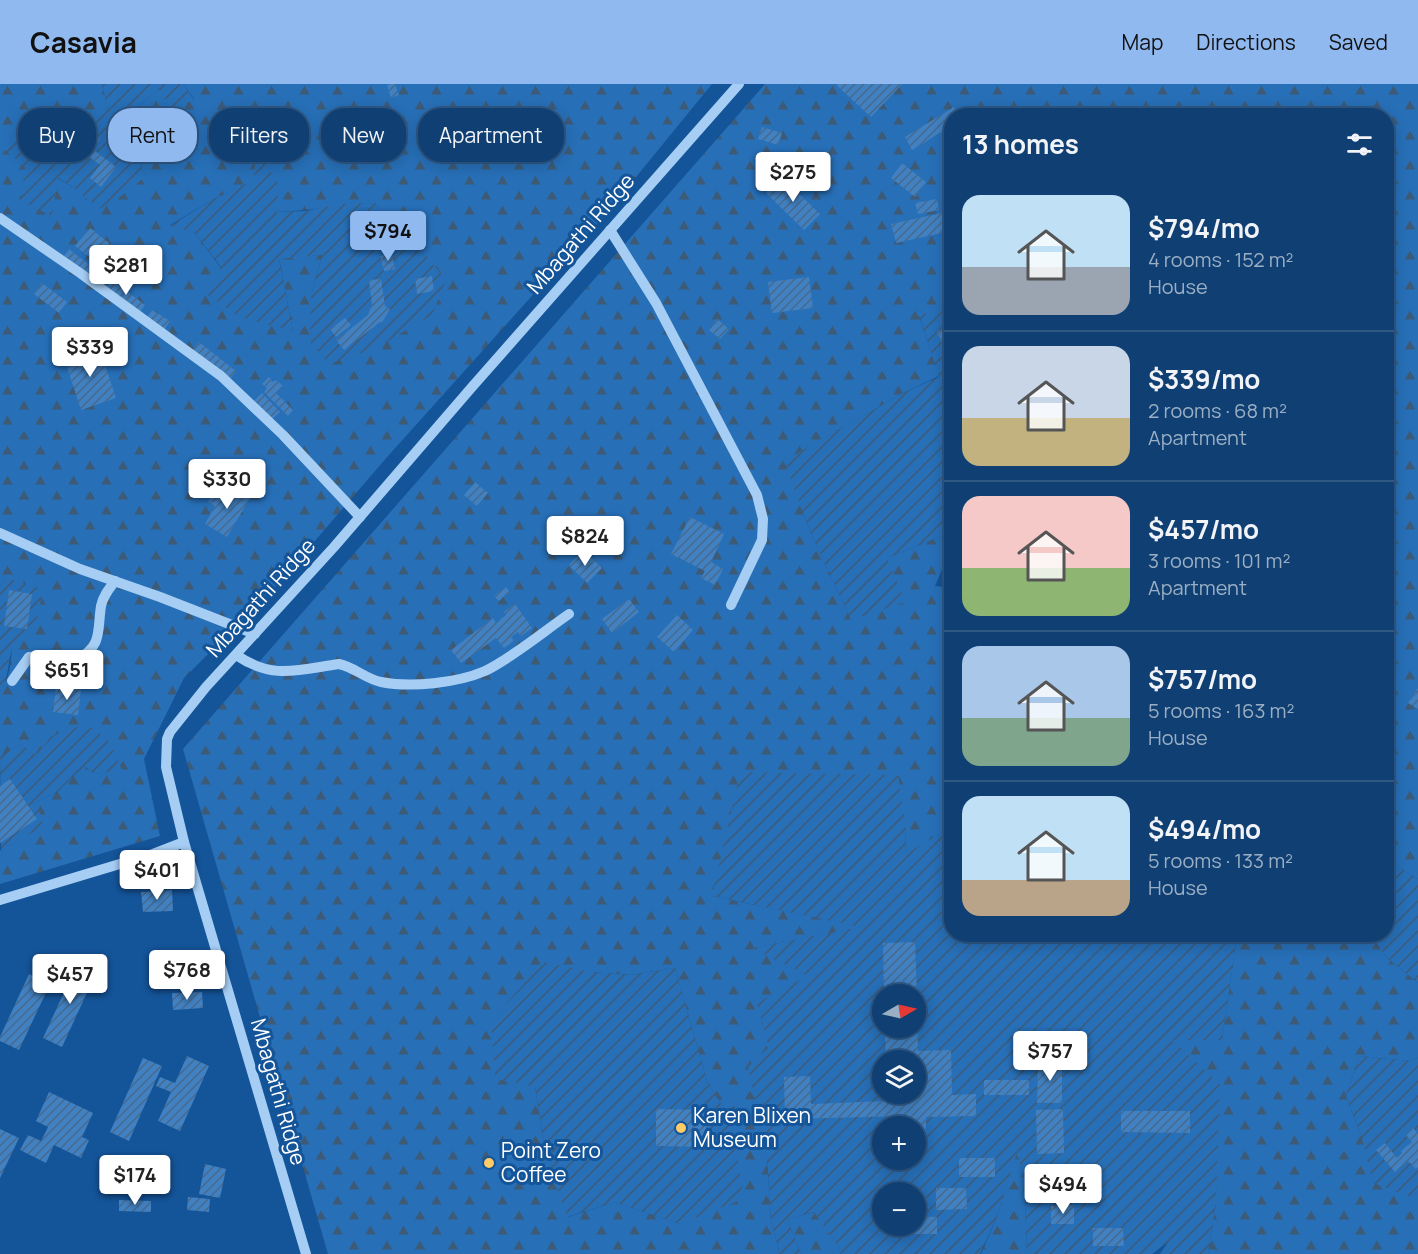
<!DOCTYPE html>
<html lang="en">
<head>
<meta charset="utf-8">
<style>
  body { margin:0; font-family:Manrope,sans-serif; background:#184678; color:#f1f3f6; height:100vh; display:flex; flex-direction:column; font-size:22px; white-space:nowrap }
  * { box-sizing:border-box; margin:0 }
  p { font-size:20px; color:#9bafc4 }
  .icon { flex:none; width:33px; height:33px; fill:none; stroke:currentColor; stroke-width:2; stroke-linecap:round; stroke-linejoin:round }
  .map { position:relative; flex:1; overflow:hidden }
  .sheet { position:absolute; left:944px; top:24px; width:450px; height:834px; display:flex; flex-direction:column; background:#0f3f73; border-radius:24px; box-shadow:0 3px 15px #0003,0 0 0 2px #2f5885 }
  .sheet>* { flex:none }
  .hud { position:absolute; left:18px; top:24px; width:570px; height:54px; display:flex; gap:12px }
  .needle { width:39px; rotate:81deg }
  .buttons { position:absolute; left:872px; top:900px; display:grid; gap:12px }
  .buttons a { display:grid; place-items:center; width:54px; height:54px; border-radius:50%; background:#0f3f73; box-shadow:0 3px 15px #0003,0 0 0 2px #2f5885; font-size:30px }
  .price { position:absolute; translate:-50% -51px; padding:0 14px; border-radius:6px; background:#fff; color:#222; font-size:20px; line-height:39px; filter:drop-shadow(0 2px 3px #0008) }
  .price::after { content:''; position:absolute; left:50%; top:36px; width:18px; height:14px; margin-left:-9px; background:inherit; clip-path:polygon(0 0,100% 0,50% 100%) }
  .price.active { background:#90b9f0; color:#111 }
  ul { padding:0; list-style:none }
  li { display:flex; align-items:center; gap:18px; height:150px; padding:0 18px }
  li+li { border-top:2px solid #2f5885 }
  li span { display:grid; place-items:center; flex:none; width:168px; height:120px; border-radius:18px; color:#555 }
  li>.icon { margin-inline-start:auto }
  span .icon { width:72px; height:72px; fill:#fffc; stroke-width:1 }
  li b { font-size:26px }
  h2 { display:flex; justify-content:space-between; align-items:center; height:72px; padding:0 18px; font-size:26px }
  .pill { padding:0 21px; border-radius:24px; background:#0f3f73; box-shadow:0 3px 15px #0003,0 0 0 2px #2f5885; font-size:21px; line-height:54px }
  .pill.active { background:#90b9f0; color:#111 }
  header { display:flex; align-items:center; gap:36px; box-sizing:border-box; height:84px; padding:0 30px; background:#90b9f0; color:#111 }
  header strong { font-size:28px }
  nav { display:flex; gap:33px; margin-inline-start:auto; font-size:21px }
  .map>svg:first-child { display:block }
  .forest { fill:url(#forest-firs); fill-rule:evenodd }
  .garden { fill:url(#garden-furrows); fill-rule:evenodd }
  .building { fill:url(#building-hatch) }
  .lines { fill:none; stroke-linecap:round; stroke-linejoin:round }
  .minor { stroke:#a6cdf3; stroke-width:10 }
  .poi-dot { fill:#ffcc68; stroke:#145499; stroke-width:2 }
  .labels { text-anchor:middle; stroke-width:6; stroke-linejoin:round; paint-order:stroke }
  .street-label { font-size:21px; fill:#fff; stroke:#145499 }
  .poi-label { font-size:21px; fill:#fff; stroke:#145499; text-anchor:start }
</style>
</head>
<body>
<header>
<strong>Casavia</strong>
<nav><a>Map</a><a>Directions</a><a>Saved</a></nav>
</header>
<div class="map">
<svg width="1418" height="1170" viewBox="0 0 1418 1170">
  <defs>
    <pattern id="forest-firs" width="22" height="20" patternUnits="userSpaceOnUse" patternTransform="scale(1.5)"><rect width="22" height="20" fill="#276fb7"/><path d="M5 1l3.5 6h-7zM16 11l3.5 6h-7z" fill="#3d5a77"/></pattern>
    <pattern id="garden-furrows" width="10" height="10" patternUnits="userSpaceOnUse" patternTransform="scale(1.5)"><rect width="10" height="10" fill="#276fb7"/><path d="M-1 1l2-2M0 10L10 0M9 11l2-2" fill="none" stroke="#3d5a77"/></pattern>
    <pattern id="building-hatch" width="6" height="6" patternUnits="userSpaceOnUse" patternTransform="scale(1.5)"><rect width="6" height="6" fill="#4181c2"/><path d="M-1 1l2-2M0 6l6-6M5 7l2-2" fill="none" stroke="#46698d"/></pattern>
  </defs>
  <rect width="100%" height="100%" fill="#145499"/>
  <g class="forest">
    <path d="M0,0H102L108,26L98,29L50,64L14,51L25,83L51,132L57,94L74,104L146,92L116,30L139,22L158,5L194,15L183,0H712L609,126L388,372L270,509L184,594L144,675L160,752L0,800V766L2,767L37,717L57,708L84,682L95,690L121,685L52,652L36,672L20,660L0,673V607C20,585 9,522 6,494L0,502ZM257,65L277,128C310,127 342,120 375,119L390,143L423,168L311,212L322,171L279,174L293,247L221,184L195,149L170,141L212,116L255,96Z"/>
    <path d="M765,0H1418V795L1386,775V32H951V224L919,232L939,292L903,309L785,377L810,447L851,536L887,474L951,448V464L935,502L951,504V754L947,746L905,771L906,745L712,812L863,843L753,864L809,892L769,963L767,1072L771,1137L780,1170H328L183,665ZM675,884L707,997L733,1040L680,1140L615,1118L568,1133L544,1062L535,1002L592,888L631,891Z"/>
    <polygon points="1237,851 1371,851 1386,873 1418,899 1418,974 1410,977 1359,972 1346,1012 1362,1054 1408,1112 1418,1109 1418,1170 1208,1170 1216,1119 1171,956 1222,956"/>
    <polygon points="1018,1063 1025,1117 1027,1170 981,1170 997,1133"/>
    <polygon points="815,1128 839,1163 841,1170 801,1170 787,1135"/>
  </g>
  <g class="garden">
    <polygon points="102,0 183,0 194,16 171,24 158,5 139,22 117,30 146,92 120,113 99,125 74,104 58,94 52,132 21,117 25,83 1,63 14,51 50,64 76,43 80,32 108,26"/>
    <polygon points="256,64 278,99 277,128 305,127 340,120 375,119 390,143 423,168 446,196 432,231 376,264 329,280 310,258 311,212 322,171 279,175 293,247 239,233 208,211 221,183 195,149 170,142 212,116 254,96"/>
    <polygon points="951,224 951,448 887,474 905,518 851,536 810,447 784,377 903,309 939,293 919,231"/>
    <polygon points="6,494 43,505 34,550 12,563 5,601 0,607 0,502"/>
    <polygon points="86,640 107,654 122,686 95,690 84,682 57,708 37,717 43,742 1,767 0,673 20,660 36,671 52,652"/>
    <path d="M740,688L898,691L906,745L905,770L947,746L951,754V850L1237,851L1222,956H1172L1220,1000L1216,1119L1208,1170H1160L1168,1158L1152,1170H1027L1025,1117L1018,1065L997,1133L980,1170H841L839,1163L814,1128L787,1135L801,1170H780L771,1137L767,1072L748,983L769,963L757,919L808,892L752,864L861,843L712,812ZM882,910H915V944H882ZM882,976H915V1010H882ZM882,1042H915V1076H882ZM882,1108H915V1142H882Z"/>
    <polygon points="1386,775 1418,795 1418,899 1386,873 1371,851 1386,850"/>
    <polygon points="544,878 592,888 631,891 675,884 707,997 733,1040 743,1115 680,1140 615,1118 567,1133 544,1062 535,1002 495,995 491,936"/>
    <polygon points="1359,972 1410,977 1418,974 1418,1109 1408,1112 1373,1099 1362,1054 1346,1012"/>
  </g>
  <g class="building">
    <polygon points="391,0 395,0 399,11 391,14 387,1"/>
    <polygon points="835,0 902,0 871,33"/>
    <polygon points="954,23 959,32 951,32 951,42 912,66 905,53"/>
    <polygon points="762,43 782,49 778,61 758,55"/>
    <polygon points="91,49 100,55 95,62 86,56"/>
    <polygon points="78,54 116,83 101,103 90,94 100,81 79,65 69,78 63,74"/>
    <polygon points="902,79 926,98 915,113 891,94"/>
    <polygon points="782,93 820,130 804,146 766,109"/>
    <polygon points="937,115 939,126 918,130 915,119"/>
    <polygon points="951,127 951,147 896,159 891,140"/>
    <polygon points="90,144 119,167 105,185 75,162"/>
    <polygon points="69,165 101,190 96,197 64,172"/>
    <polygon points="392,169 395,185 384,187 380,172"/>
    <polygon points="432,192 434,207 417,210 415,195"/>
    <polygon points="809,193 813,224 772,229 768,198"/>
    <polygon points="381,195 385,222 390,225 382,239 380,238 344,266 336,256 368,231 372,221 369,196"/>
    <polygon points="112,196 145,221 140,228 106,203"/>
    <polygon points="42,199 67,218 59,229 34,210"/>
    <polygon points="152,226 170,237 164,246 146,235"/>
    <polygon points="345,234 351,241 336,253 330,245"/>
    <polygon points="717,235 729,245 720,255 709,246"/>
    <polygon points="951,241 951,278 937,248"/>
    <polygon points="199,258 236,287 229,296 192,267"/>
    <polygon points="99,263 116,314 81,326 64,274"/>
    <polygon points="269,293 273,298 276,296 283,302 276,309 293,326 288,332 264,308 267,304 262,300"/>
    <polygon points="262,309 280,328 271,336 253,318"/>
    <polygon points="475,398 488,409 477,422 464,411"/>
    <polygon points="232,401 251,412 227,453 205,440 215,422 208,418 216,405 226,411"/>
    <polygon points="690,433 724,450 711,478 723,485 715,501 701,494 705,487 671,470"/>
    <polygon points="583,466 602,484 587,499 569,481"/>
    <polygon points="506,503 510,508 499,517 494,512"/>
    <polygon points="9,506 32,510 27,545 4,542"/>
    <polygon points="629,515 639,528 612,549 602,535"/>
    <polygon points="515,520 532,544 521,552 518,548 511,553 514,557 504,564 496,554 461,579 451,566 493,534 496,539 506,531 504,528"/>
    <polygon points="677,531 693,546 674,568 657,553"/>
    <polygon points="56,603 81,606 78,631 53,628"/>
    <polygon points="1418,604 1418,625 1408,619"/>
    <polygon points="10,695 37,735 0,759 0,702"/>
    <polygon points="172,806 173,827 143,828 141,808"/>
    <polygon points="915,858 917,910 884,910 883,859"/>
    <polygon points="190,872 192,892 162,894 161,874"/>
    <polygon points="78,878 97,887 62,963 43,954"/>
    <polygon points="29,890 50,900 19,966 0,957 0,953"/>
    <polygon points="202,908 203,924 173,926 172,909"/>
    <polygon points="915,918 917,918 918,967 951,966 952,1011 976,1010 976,1032 926,1033 926,1050 915,1050 915,1042 908,1042 907,1032 785,1035 784,993 810,992 811,1020 887,1017 887,1010 915,1010 915,976 886,976 885,944 915,944"/>
    <polygon points="187,972 209,982 180,1047 158,1037 171,1008 156,1002 160,993 175,999"/>
    <polygon points="143,974 162,982 129,1057 110,1048"/>
    <polygon points="1038,977 1062,977 1062,1019 1037,1019"/>
    <rect x="984" y="996" width="45" height="15"/>
    <polygon points="49,1008 93,1029 82,1053 89,1056 81,1074 54,1061 46,1079 20,1066 28,1051 41,1057 48,1043 36,1037"/>
    <polygon points="656,1025 706,1026 706,1063 656,1062"/>
    <polygon points="1063,1025 1064,1069 1037,1070 1036,1026"/>
    <polygon points="1121,1027 1190,1027 1190,1049 1121,1048"/>
    <polygon points="1413,1044 1418,1050 1418,1084 1416,1085 1408,1077 1395,1088 1376,1066 1385,1059 1397,1074 1402,1069 1401,1067 1412,1058 1406,1051"/>
    <polygon points="0,1045 19,1054 0,1094"/>
    <rect x="959" y="1074" width="36" height="19"/>
    <polygon points="140,1079 160,1083 156,1110 136,1107"/>
    <polygon points="205,1080 226,1085 220,1114 199,1110"/>
    <polygon points="936,1104 966,1104 967,1125 936,1126"/>
    <polygon points="188,1113 210,1115 209,1128 187,1126"/>
    <polygon points="119,1116 151,1117 151,1128 119,1127"/>
    <polygon points="1074,1121 1074,1140 1051,1140 1051,1122"/>
    <polygon points="915,1132 937,1133 937,1150 901,1150 901,1142 915,1142"/>
    <polygon points="1093,1144 1123,1144 1124,1162 1093,1162"/>
  </g>
  <g class="lines">
    <g class="minor">
      <polyline points="0,134 80,189 221,292 283,351 360,433"/>
      <polyline points="610,146 656,219 757,411 763,435 762,456 731,521"/>
      <polyline points="0,449 80,485 160,513 255,550"/>
      <path d="M236,571C273,596 297,586 339,580C354,583 366,595 381,598C411,604 457,599 485,587C512,574 543,548 569,530"/>
      <path d="M12,597L29,573C41,571 52,584 64,583C68,582 73,578 77,576C103,561 97,548 101,522C103,512 109,505 115,497"/>
      <polyline points="0,816 153,770 184,758"/>
      <polyline points="306,1170 184,758 166,683 167,655 170,648 206,603 334,463 472,303 739,0"/>
    </g>
  </g>
  <g class="poi-dot">
    <circle cx="681" cy="1044" r="6"/>
    <circle cx="489" cy="1079" r="6"/>
  </g>
  <g class="labels">
    <g class="street-label">
      <text transform="translate(581 150) rotate(-49)" y="7">Mbagathi Ridge</text>
      <text transform="translate(261 514) rotate(-48)" y="7">Mbagathi Ridge</text>
      <text transform="translate(278 1008) rotate(74)" y="7">Mbagathi Ridge</text>
    </g>
    <g class="poi-label">
      <text x="693" y="1039">Karen Blixen<tspan x="693" dy="24">Museum</tspan></text>
      <text x="501" y="1074">Point Zero<tspan x="501" dy="24">Coffee</tspan></text>
    </g>
  </g>
</svg>
<div class="buttons">
<a><svg class="needle" viewBox="-14 -14 28 28"><path d="M0-13l5 13h-10z" fill="#e53935"/><path d="M0 13l5-13h-10z" fill="#9bafc4"/></svg></a>
<a><svg class="icon" aria-label="layers" viewBox="0 0 24 24"><path d="M12 4l9 5-9 5-9-5zM3 14l9 5 9-5"/></svg></a>
<a>+</a>
<a>−</a>
</div>
<b class="price" style="left:793px;top:119px">$275</b>
<b class="price active" style="left:388px;top:178px">$794</b>
<b class="price" style="left:126px;top:212px">$281</b>
<b class="price" style="left:90px;top:294px">$339</b>
<b class="price" style="left:227px;top:426px">$330</b>
<b class="price" style="left:585px;top:483px">$824</b>
<b class="price" style="left:67px;top:617px">$651</b>
<b class="price" style="left:157px;top:817px">$401</b>
<b class="price" style="left:187px;top:917px">$768</b>
<b class="price" style="left:70px;top:921px">$457</b>
<b class="price" style="left:1050px;top:998px">$757</b>
<b class="price" style="left:135px;top:1122px">$174</b>
<b class="price" style="left:1063px;top:1131px">$494</b>
<div class="hud">
<a class="pill">Buy</a>
<a class="pill active">Rent</a>
<a class="pill">Filters</a>
<a class="pill">New</a>
<a class="pill">Apartment</a>
</div>
<section class="sheet">
<h2>13 homes<svg class="icon" aria-label="filters" viewBox="0 0 24 24"><path d="M4 7h16M4 17h16"/><circle cx="9" cy="7" r="2"/><circle cx="15" cy="17" r="2"/></svg></h2>
<ul>
<li><span style="background:linear-gradient(#bfe0f5 60%,#9aa5b1 0)"><svg class="icon" aria-label="home" viewBox="0 0 24 24"><path d="M3 11l9-7 9 7M6 9v11h12V9"/></svg></span><div><b>$794/mo</b><p>4 rooms · 152 m²</p><p>House</p></div></li>
<li><span style="background:linear-gradient(#c9d6e8 60%,#c2b280 0)"><svg class="icon" aria-label="home" viewBox="0 0 24 24"><path d="M3 11l9-7 9 7M6 9v11h12V9"/></svg></span><div><b>$339/mo</b><p>2 rooms · 68 m²</p><p>Apartment</p></div></li>
<li><span style="background:linear-gradient(#f6c9c9 60%,#8fb573 0)"><svg class="icon" aria-label="home" viewBox="0 0 24 24"><path d="M3 11l9-7 9 7M6 9v11h12V9"/></svg></span><div><b>$457/mo</b><p>3 rooms · 101 m²</p><p>Apartment</p></div></li>
<li><span style="background:linear-gradient(#a9c7e8 60%,#7fa58c 0)"><svg class="icon" aria-label="home" viewBox="0 0 24 24"><path d="M3 11l9-7 9 7M6 9v11h12V9"/></svg></span><div><b>$757/mo</b><p>5 rooms · 163 m²</p><p>House</p></div></li>
<li><span style="background:linear-gradient(#bfe0f5 70%,#b9a48a 0)"><svg class="icon" aria-label="home" viewBox="0 0 24 24"><path d="M3 11l9-7 9 7M6 9v11h12V9"/></svg></span><div><b>$494/mo</b><p>5 rooms · 133 m²</p><p>House</p></div></li>
</ul>
</section>
</div>
</body>
</html>
